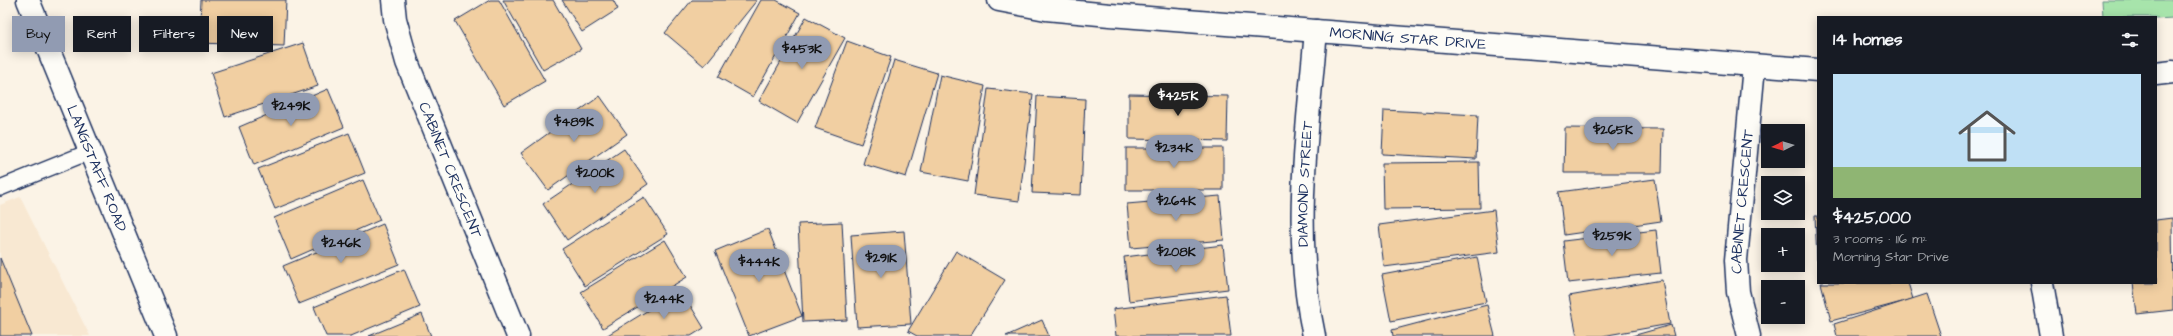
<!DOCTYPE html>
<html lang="en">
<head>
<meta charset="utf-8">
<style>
  body { margin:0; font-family:"Architects Daughter",sans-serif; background:#242831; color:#f1f3f6; height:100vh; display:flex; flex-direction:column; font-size:15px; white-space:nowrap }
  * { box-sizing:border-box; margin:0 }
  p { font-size:13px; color:#9ea1a6 }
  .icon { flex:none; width:22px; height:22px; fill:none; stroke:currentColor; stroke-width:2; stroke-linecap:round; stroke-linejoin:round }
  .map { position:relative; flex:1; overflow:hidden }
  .side { position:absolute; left:1817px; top:16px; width:340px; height:268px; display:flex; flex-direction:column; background:#171b24; border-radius:0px; box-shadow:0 2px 10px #0003 }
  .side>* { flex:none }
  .hud { position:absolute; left:12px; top:16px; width:380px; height:36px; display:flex; gap:8px }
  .needle { width:26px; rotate:265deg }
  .buttons { position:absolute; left:1761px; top:124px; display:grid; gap:8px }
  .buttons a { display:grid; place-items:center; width:44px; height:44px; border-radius:0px; background:#171b24; box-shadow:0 2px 10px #0003; font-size:20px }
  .price { position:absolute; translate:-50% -34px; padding:0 9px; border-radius:14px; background:#919bb2; color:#111; font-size:13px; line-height:26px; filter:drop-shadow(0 1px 2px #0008) }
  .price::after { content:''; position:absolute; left:50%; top:24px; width:12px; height:9px; margin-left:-6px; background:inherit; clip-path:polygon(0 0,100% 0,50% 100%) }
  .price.active { background:#222; color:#fff }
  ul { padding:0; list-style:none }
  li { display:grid; align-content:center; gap:8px; height:212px; padding:0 16px }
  li span { display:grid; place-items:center; height:124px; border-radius:0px; color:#555 }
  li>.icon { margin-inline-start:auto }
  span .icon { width:72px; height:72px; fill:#fffc; stroke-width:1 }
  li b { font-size:17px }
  h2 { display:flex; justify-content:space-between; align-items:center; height:48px; padding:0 16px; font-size:17px }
  .pill { padding:0 14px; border-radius:0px; background:#171b24; box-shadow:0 2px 10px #0003; font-size:14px; line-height:36px }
  .pill.active { background:#919bb2; color:#111 }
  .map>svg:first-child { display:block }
  .built { fill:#f8e8d2 }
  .green { fill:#a7e4ab; stroke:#618a84 }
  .building { fill:#f1cfa2; stroke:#1b2f5e }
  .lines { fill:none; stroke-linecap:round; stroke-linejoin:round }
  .service-casing { stroke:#1b2f5e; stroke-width:18 }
  .minor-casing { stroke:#1b2f5e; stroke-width:25 }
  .tertiary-casing { stroke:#1b2f5e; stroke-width:25 }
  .service { stroke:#fdfcf7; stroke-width:15 }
  .minor { stroke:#fdfcf7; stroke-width:22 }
  .tertiary { stroke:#fdfcf7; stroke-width:22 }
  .labels { text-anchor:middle; stroke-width:3; stroke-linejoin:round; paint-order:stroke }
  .street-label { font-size:15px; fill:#1b2f5e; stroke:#fdfcf7 }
</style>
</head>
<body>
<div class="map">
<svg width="2173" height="336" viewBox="0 0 2173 336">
  <rect width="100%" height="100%" fill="#fbf3e6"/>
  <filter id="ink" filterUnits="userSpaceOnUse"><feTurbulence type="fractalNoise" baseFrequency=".025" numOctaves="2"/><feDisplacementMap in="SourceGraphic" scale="8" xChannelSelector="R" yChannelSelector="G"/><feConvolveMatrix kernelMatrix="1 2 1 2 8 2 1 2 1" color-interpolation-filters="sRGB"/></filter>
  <g filter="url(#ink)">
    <polygon class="built" points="20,197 90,336 0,336 0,205"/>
    <polygon class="green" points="2102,0 2173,0 2173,18 2156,19 2156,17 2103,17"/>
    <g class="building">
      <polygon points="201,0 286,0 284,46 199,43"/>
      <polygon points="490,0 499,0 545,81 504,105 455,21"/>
      <polygon points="503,0 553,0 581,49 543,70"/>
      <polygon points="562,0 613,0 618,9 582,32"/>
      <polygon points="692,0 757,0 704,66 665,33"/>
      <polygon points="761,0 776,0 800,13 753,97 718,77"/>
      <polygon points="806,17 845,38 797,123 759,101"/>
      <polygon points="847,41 891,57 861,144 815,128"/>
      <polygon points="303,43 318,86 225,117 211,73"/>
      <polygon points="894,60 937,73 906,177 863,164"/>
      <polygon points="940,75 985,86 968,181 921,172"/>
      <polygon points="328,89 344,127 254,165 239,127"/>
      <polygon points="988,89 1033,94 1019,201 974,195"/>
      <polygon points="1129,94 1228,96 1227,141 1129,139"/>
      <polygon points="600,96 627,134 548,190 521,153"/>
      <polygon points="1037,96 1085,99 1081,195 1032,193"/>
      <polygon points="1384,110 1478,115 1476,159 1382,154"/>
      <polygon points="1565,128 1663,129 1662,173 1564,173"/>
      <polygon points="349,133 365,173 275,209 258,169"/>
      <rect x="1126" y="148" width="97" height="42"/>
      <polygon points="624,149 648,184 567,240 543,204"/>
      <polygon points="1479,162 1480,208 1383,209 1382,163"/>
      <polygon points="1655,179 1661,221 1564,235 1559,192"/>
      <polygon points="363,180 380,220 291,259 274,218"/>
      <polygon points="1220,196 1224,240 1131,248 1127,204"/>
      <polygon points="644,197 668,234 585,286 562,249"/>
      <polygon points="1494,210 1499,252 1384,267 1379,225"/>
      <polygon points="1815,216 1818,216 1818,260 1817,260"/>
      <polygon points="2172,218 2173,310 2137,314 2133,283 2156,283 2156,220"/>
      <polygon points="842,222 847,320 803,322 798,224"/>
      <polygon points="383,224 399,264 299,304 283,266"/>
      <polygon points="768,229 802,316 749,336 715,251"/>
      <polygon points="1656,230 1661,273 1568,283 1563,241"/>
      <polygon points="904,231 911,324 857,327 851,235"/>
      <polygon points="665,240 687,277 603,328 581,292"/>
      <polygon points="1223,245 1228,289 1129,301 1124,257"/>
      <polygon points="956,251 1005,280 970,336 917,336 908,331"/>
      <polygon points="1477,257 1486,302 1391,321 1382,275"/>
      <polygon points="0,258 32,336 0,336"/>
      <polygon points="404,269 420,307 351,336 326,336 314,307"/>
      <polygon points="1662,280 1670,324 1602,336 1577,336 1569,296"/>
      <polygon points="1821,283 1908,283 1913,299 1831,321"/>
      <polygon points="681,290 704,328 691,336 606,336"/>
      <polygon points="1927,294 1941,336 1837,336 1834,324"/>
      <polygon points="1226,295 1231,336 1116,336 1113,309"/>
      <polygon points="1487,305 1495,336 1393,336 1392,330"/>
      <polygon points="422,314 431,336 369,336"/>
      <polygon points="1042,320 1049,336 1006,336"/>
      <polygon points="1671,325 1674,336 1632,336"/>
    </g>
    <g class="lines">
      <g class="service-casing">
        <polyline id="service" points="0,188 89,152"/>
      </g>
      <g class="minor-casing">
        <g id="minor">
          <path id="s1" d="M393,0L395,19L407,62L518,336"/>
          <path id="s2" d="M999,0L1046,9L1110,15L1818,70"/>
          <polyline points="2156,74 2173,72"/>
          <polyline points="2042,283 2051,336"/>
          <path id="s3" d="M1314,336C1292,234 1307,134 1316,31"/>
          <path id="s4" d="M1749,336L1738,292L1736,260L1754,66"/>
        </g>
      </g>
      <g class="tertiary-casing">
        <g id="tertiary">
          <path id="s5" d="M28,0L166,336"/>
        </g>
      </g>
      <use href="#service" class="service"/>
      <use href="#minor" class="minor"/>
      <use href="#tertiary" class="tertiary"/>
    </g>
  </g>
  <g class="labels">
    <g class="street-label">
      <text dy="5" stroke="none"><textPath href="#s2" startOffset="411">MORNING STAR DRIVE</textPath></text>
      <text dy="5" stroke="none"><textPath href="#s5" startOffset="182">LANGSTAFF ROAD</textPath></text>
      <text dy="5" stroke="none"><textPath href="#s1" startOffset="180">CABINET CRESCENT</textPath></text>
      <text dy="5" stroke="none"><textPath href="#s3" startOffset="153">DIAMOND STREET</textPath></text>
      <text dy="5" stroke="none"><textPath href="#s4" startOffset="136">CABINET CRESCENT</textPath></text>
    </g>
  </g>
</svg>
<div class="buttons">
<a><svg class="needle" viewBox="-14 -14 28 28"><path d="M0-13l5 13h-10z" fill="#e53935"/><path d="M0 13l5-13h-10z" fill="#9ea1a6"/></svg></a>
<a><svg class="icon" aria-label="layers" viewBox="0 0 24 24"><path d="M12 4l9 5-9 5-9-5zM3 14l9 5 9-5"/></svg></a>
<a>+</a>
<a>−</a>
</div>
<b class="price" style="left:802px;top:70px">$453K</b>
<b class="price active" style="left:1178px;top:117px">$425K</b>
<b class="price" style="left:291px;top:127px">$249K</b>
<b class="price" style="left:574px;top:143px">$489K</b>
<b class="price" style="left:1613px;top:151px">$265K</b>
<b class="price" style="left:1174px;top:169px">$234K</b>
<b class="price" style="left:595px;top:194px">$200K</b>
<b class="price" style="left:1176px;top:222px">$264K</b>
<b class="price" style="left:1612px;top:257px">$259K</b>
<b class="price" style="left:341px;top:264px">$246K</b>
<b class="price" style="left:1176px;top:273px">$208K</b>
<b class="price" style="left:881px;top:279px">$291K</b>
<b class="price" style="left:759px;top:283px">$444K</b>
<b class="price" style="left:664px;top:320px">$244K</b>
<div class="hud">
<a class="pill active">Buy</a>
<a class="pill">Rent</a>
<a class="pill">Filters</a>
<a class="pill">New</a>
</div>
<section class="side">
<h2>14 homes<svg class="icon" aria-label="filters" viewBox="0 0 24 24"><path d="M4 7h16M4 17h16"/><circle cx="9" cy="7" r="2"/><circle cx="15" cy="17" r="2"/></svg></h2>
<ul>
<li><span style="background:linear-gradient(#bfe0f5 75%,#8fb573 0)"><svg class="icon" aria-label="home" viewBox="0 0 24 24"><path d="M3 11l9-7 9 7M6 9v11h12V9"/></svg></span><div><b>$425,000</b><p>3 rooms · 116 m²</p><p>Morning Star Drive</p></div></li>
</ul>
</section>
</div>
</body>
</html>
